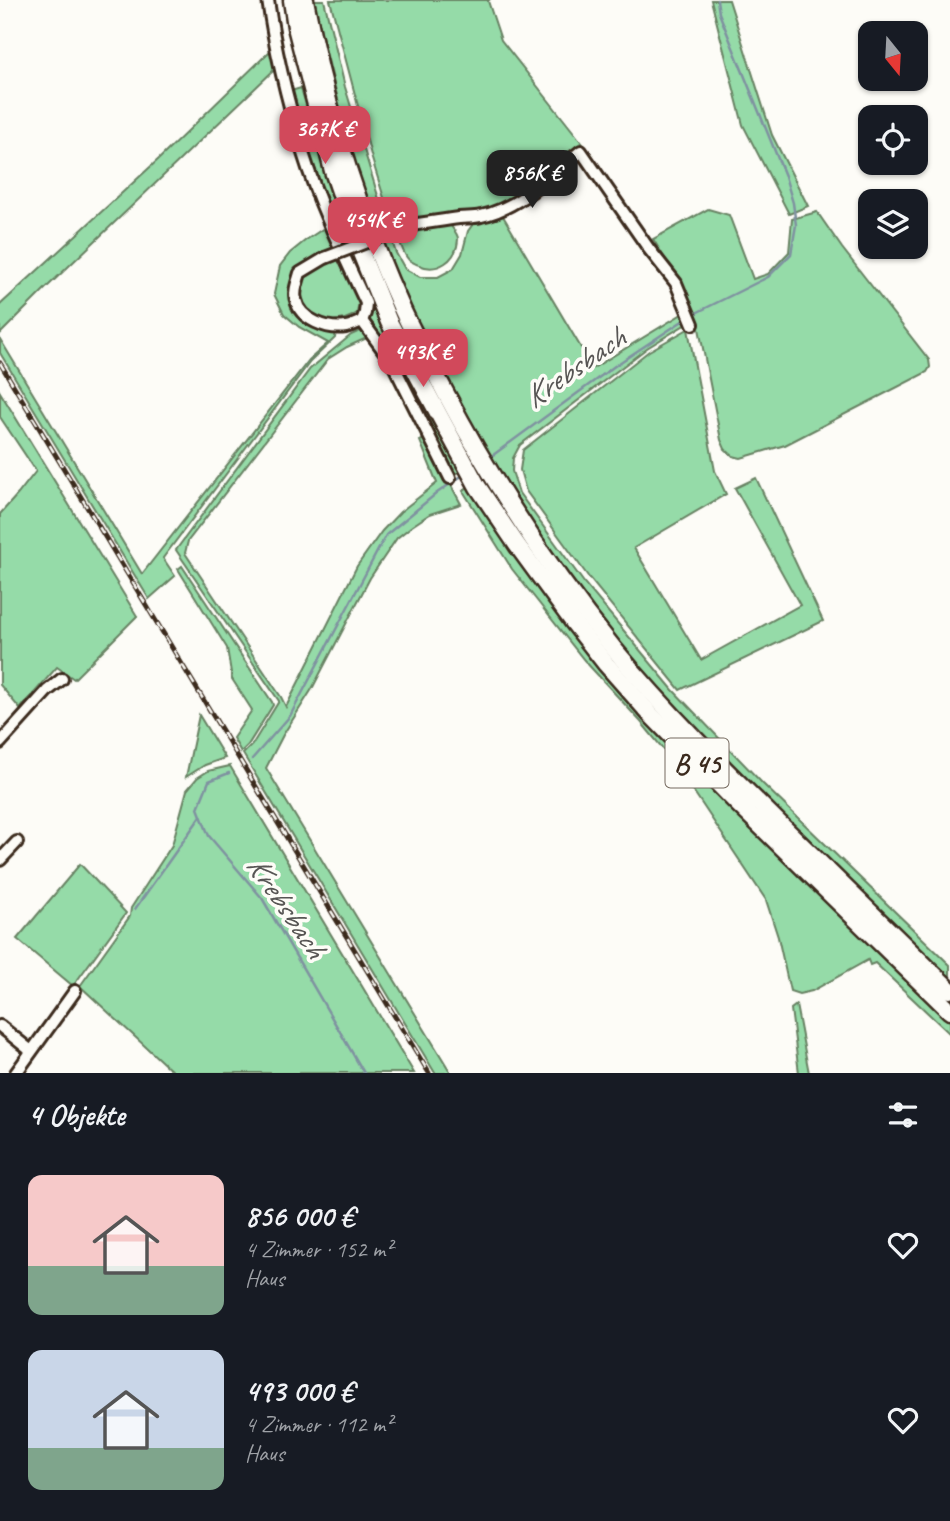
<!DOCTYPE html>
<html lang="de">
<head>
<meta charset="utf-8">
<style>
  body { margin:0; font-family:Caveat,sans-serif; background:#242831; color:#f1f3f6; height:100vh; display:flex; flex-direction:column; font-size:26px; white-space:nowrap }
  * { box-sizing:border-box; margin:0 }
  p { font-size:23px; color:#9ea1a6 }
  .icon { flex:none; width:38px; height:38px; fill:none; stroke:currentColor; stroke-width:2; stroke-linecap:round; stroke-linejoin:round }
  .map { position:relative; height:1073px; overflow:hidden }
  .drawer { display:flex; flex-direction:column; background:#171b24; flex:1 }
  .drawer>* { flex:none }
  .needle { width:46px; rotate:162deg }
  .fabs { position:absolute; left:858px; top:21px; display:grid; gap:14px }
  .fabs a { display:grid; place-items:center; width:70px; height:70px; border-radius:14px; background:#171b24; box-shadow:0 2px 5px #0004; font-size:35px }
  .price { position:absolute; translate:-50% -60px; padding:0 16px; border-radius:14px; background:#d1495b; color:#fff; font-size:23px; line-height:46px; filter:drop-shadow(0 2px 4px #0008) }
  .price::after { content:''; position:absolute; left:50%; top:42px; width:21px; height:16px; margin-left:-10px; background:inherit; clip-path:polygon(0 0,100% 0,50% 100%) }
  .price.selected { background:#222; color:#fff }
  ul { padding:0; list-style:none }
  li { display:flex; align-items:center; gap:21px; height:175px; padding:0 28px }
  li span { display:grid; place-items:center; flex:none; width:196px; height:140px; border-radius:14px; color:#555 }
  li>.icon { margin-inline-start:auto }
  span .icon { width:84px; height:84px; fill:#fffc; stroke-width:1 }
  li b { font-size:30px }
  h2 { display:flex; justify-content:space-between; align-items:center; height:84px; padding:0 28px; font-size:30px }
  .map>svg:first-child { display:block }
  .green { fill:#95dba8; stroke:#688263; stroke-width:2 }
  .lines { fill:none; stroke-linecap:round; stroke-linejoin:round }
  .stream { stroke:#7f92a0; stroke-width:2.5 }
  .minor-casing { stroke:#3b2a1e; stroke-width:16 }
  .highway-casing { stroke:#3b2a1e; stroke-width:21 }
  .minor { stroke:#fdfcf7; stroke-width:10 }
  .highway { stroke:#fdfcf7; stroke-width:16 }
  .rail-casing { stroke:#3b2a1e; stroke-width:5 }
  .rail { stroke:#fdfcf7; stroke-width:2.5; stroke-dasharray:8; stroke-linecap:butt }
  .minor-bridge-casing { stroke:#3b2a1e; stroke-width:16; stroke-linecap:butt }
  .minor-bridge { stroke:#fdfcf7; stroke-width:10 }
  .labels { text-anchor:middle; stroke-width:7; stroke-linejoin:round; paint-order:stroke }
  .shield { fill:#fdfcf7; stroke:#75695f; stroke-width:2 }
  .shield-label { font-size:28px; font-weight:bold; fill:#3b2a1e }
  .water-label { font-size:32px; font-style:italic; fill:#575554; stroke:#fdfcf7 }
</style>
</head>
<body>
<div class="map">
<svg width="950" height="1073" viewBox="0 0 950 1073">
  <rect width="100%" height="100%" fill="#fdfcf7"/>
  <filter id="ink" filterUnits="userSpaceOnUse"><feTurbulence type="fractalNoise" baseFrequency=".0143" numOctaves="2"/><feDisplacementMap in="SourceGraphic" scale="14" xChannelSelector="R" yChannelSelector="G"/><feConvolveMatrix kernelMatrix="1 2 1 2 8 2 1 2 1" color-interpolation-filters="sRGB"/></filter>
  <g filter="url(#ink)">
    <g class="green">
      <polygon points="262,0 265,0 267,16 337,248 307,263 298,273 292,301 336,330 335,338 310,362 163,558 175,576 149,599 0,353 0,339 142,574 309,360 328,343 299,327 284,314 274,294 280,266 290,253 306,240 324,228 298,158 274,70 47,287 0,334 0,305 160,158 270,51"/>
      <polygon points="313,0 324,0 345,87 388,229 378,233 354,163"/>
      <polygon points="330,0 489,0 488,1 501,40 583,144 529,190 496,209 393,227 372,159"/>
      <polygon points="711,0 729,0 772,135 808,206 789,214 743,125"/>
      <polygon points="301,88 326,174 350,244 343,246 309,155 291,91"/>
      <polygon points="708,209 729,215 753,279 768,274 789,252 792,219 817,212 842,248 929,360 930,367 927,372 785,445 741,458 733,456 725,449 721,440 698,323 679,281 653,239"/>
      <polygon points="503,216 593,368 682,314 686,324 647,348 520,445 513,458 512,471 519,493 585,584 673,690 763,784 950,965 950,978 751,789 664,698 590,608 545,545 503,478 499,473 418,322 382,241 391,238 396,253 405,269 420,277 438,277 453,269 462,254 468,231 473,224"/>
      <path d="M440,224L450,225C453,229 458,234 458,239C457,261 437,273 419,265C418,265 410,261 409,260C403,254 400,243 398,235L412,229Z"/>
      <polygon points="354,251 401,360 439,431 462,470 453,476 365,322 368,313 347,254"/>
      <path d="M340,257L359,303L357,313C323,336 278,301 310,271C318,264 330,261 340,257Z"/>
      <polygon points="688,329 715,471 726,494 634,548 701,660 800,605 735,488 756,478 823,621 680,690 590,579 526,491 520,470 523,450 649,351"/>
      <polygon points="360,331 369,337 347,347 328,359 188,541 185,553 281,697 286,707 357,566 382,531 400,512 437,483 420,441 426,438 461,504 430,514 412,526 397,538 370,578 312,689 283,735 266,768 451,1073 435,1073 243,754 252,745 279,701 176,550 310,369 351,335"/>
      <polygon points="0,392 137,616 74,679 57,667 20,709 0,685 0,514 18,494 36,471 0,417"/>
      <polygon points="471,484 730,806 950,1019 950,1034 875,963 870,965 868,960 812,991 799,994 790,991 778,937 766,900 674,762 641,722 584,660 512,569 463,491"/>
      <polygon points="182,566 272,702 273,705 248,745 241,752 233,738 252,710 232,679 227,648 178,569"/>
      <polygon points="199,715 225,758 205,765 186,777"/>
      <polygon points="230,766 414,1073 174,1073 80,986 130,916 131,908 172,845 187,790 197,778 208,771"/>
      <polygon points="80,864 126,913 73,986 17,939"/>
      <polygon points="796,1005 809,1073 799,1073 791,1009"/>
    </g>
    <g class="lines">
      <g class="stream">
        <polyline points="692,315 768,277 791,254 796,225 793,203 785,176 719,13 717,0"/>
        <polyline points="489,458 616,365 687,318"/>
        <polyline points="252,759 290,716 386,535 437,493 463,475"/>
        <polyline points="229,773 209,781 198,808 209,836 262,898 364,1073"/>
        <polyline points="135,909 201,816"/>
      </g>
      <g class="minor-casing">
        <g id="minor">
          <path d="M268,0C275,51 288,103 303,153C319,205 343,254 366,303L365,313L362,321"/>
          <path d="M410,225C427,223 443,220 459,218C466,217 474,218 481,216C520,208 551,175 581,151L649,249L676,283L693,324"/>
          <path d="M325,258L300,273C298,281 293,292 296,300C300,320 328,330 346,327C351,326 357,323 362,321"/>
          <polyline points="362,321 392,362 450,478"/>
          <polyline points="0,743 47,691 62,679"/>
          <polyline points="0,860 17,842"/>
          <polyline points="0,1026 31,1051"/>
          <polyline points="16,1073 75,991"/>
        </g>
      </g>
      <g class="highway-casing">
        <g id="highway">
          <polyline points="292,0 296,27 333,171 361,253 389,322 478,487 517,545 574,623 606,664 651,715 736,802 950,1011"/>
          <path d="M305,0C325,105 359,214 403,311C416,339 431,365 445,392C493,483 549,569 614,649C666,712 724,769 781,825C837,880 894,935 950,990"/>
        </g>
      </g>
      <use href="#minor" class="minor"/>
      <use href="#highway" class="highway"/>
      <g class="rail-casing">
        <polyline id="rail" points="0,363 429,1073"/>
      </g>
      <use href="#rail" class="rail"/>
      <g class="minor-bridge-casing">
        <polyline id="minor-bridge" points="325,258 410,225"/>
      </g>
      <use href="#minor-bridge" class="minor-bridge"/>
    </g>
  </g>
  <g class="labels">
    <rect class="shield" x="665.5" y="738.5" width="63" height="49" rx="5"/>
    <g class="shield-label">
      <text x="697" y="773">B 45</text>
    </g>
    <g class="water-label">
      <text transform="translate(574 367) rotate(-35)" y="11">Krebsbach</text>
      <text transform="translate(287 906) rotate(56)" y="11">Krebsbach</text>
    </g>
  </g>
</svg>
<div class="fabs">
<a><svg class="needle" viewBox="-14 -14 28 28"><path d="M0-13l5 13h-10z" fill="#e53935"/><path d="M0 13l5-13h-10z" fill="#9ea1a6"/></svg></a>
<a><svg class="icon" aria-label="locate" viewBox="0 0 24 24"><circle cx="12" cy="12" r="6"/><path d="M12 2v4M12 18v4M2 12h4M18 12h4"/></svg></a>
<a><svg class="icon" aria-label="layers" viewBox="0 0 24 24"><path d="M12 4l9 5-9 5-9-5zM3 14l9 5 9-5"/></svg></a>
</div>
<b class="price" style="left:325px;top:166px">367K €</b>
<b class="price selected" style="left:532px;top:210px">856K €</b>
<b class="price" style="left:373px;top:257px">454K €</b>
<b class="price" style="left:423px;top:389px">493K €</b>
</div>
<section class="drawer">
<h2>4 Objekte<svg class="icon" aria-label="filters" viewBox="0 0 24 24"><path d="M4 7h16M4 17h16"/><circle cx="9" cy="7" r="2"/><circle cx="15" cy="17" r="2"/></svg></h2>
<ul>
<li><span style="background:linear-gradient(#f6c9c9 65%,#7fa58c 0)"><svg class="icon" aria-label="home" viewBox="0 0 24 24"><path d="M3 11l9-7 9 7M6 9v11h12V9"/></svg></span><div><b>856 000 €</b><p>4 Zimmer · 152 m²</p><p>Haus</p></div><svg class="icon" aria-label="heart" viewBox="0 0 24 24"><path d="M12 20l-8-8c-3-5 5-10 8-4 3-6 11-1 8 4z"/></svg></li>
<li><span style="background:linear-gradient(#c9d6e8 70%,#7fa58c 0)"><svg class="icon" aria-label="home" viewBox="0 0 24 24"><path d="M3 11l9-7 9 7M6 9v11h12V9"/></svg></span><div><b>493 000 €</b><p>4 Zimmer · 112 m²</p><p>Haus</p></div><svg class="icon" aria-label="heart" viewBox="0 0 24 24"><path d="M12 20l-8-8c-3-5 5-10 8-4 3-6 11-1 8 4z"/></svg></li>
</ul>
</section>
</body>
</html>
